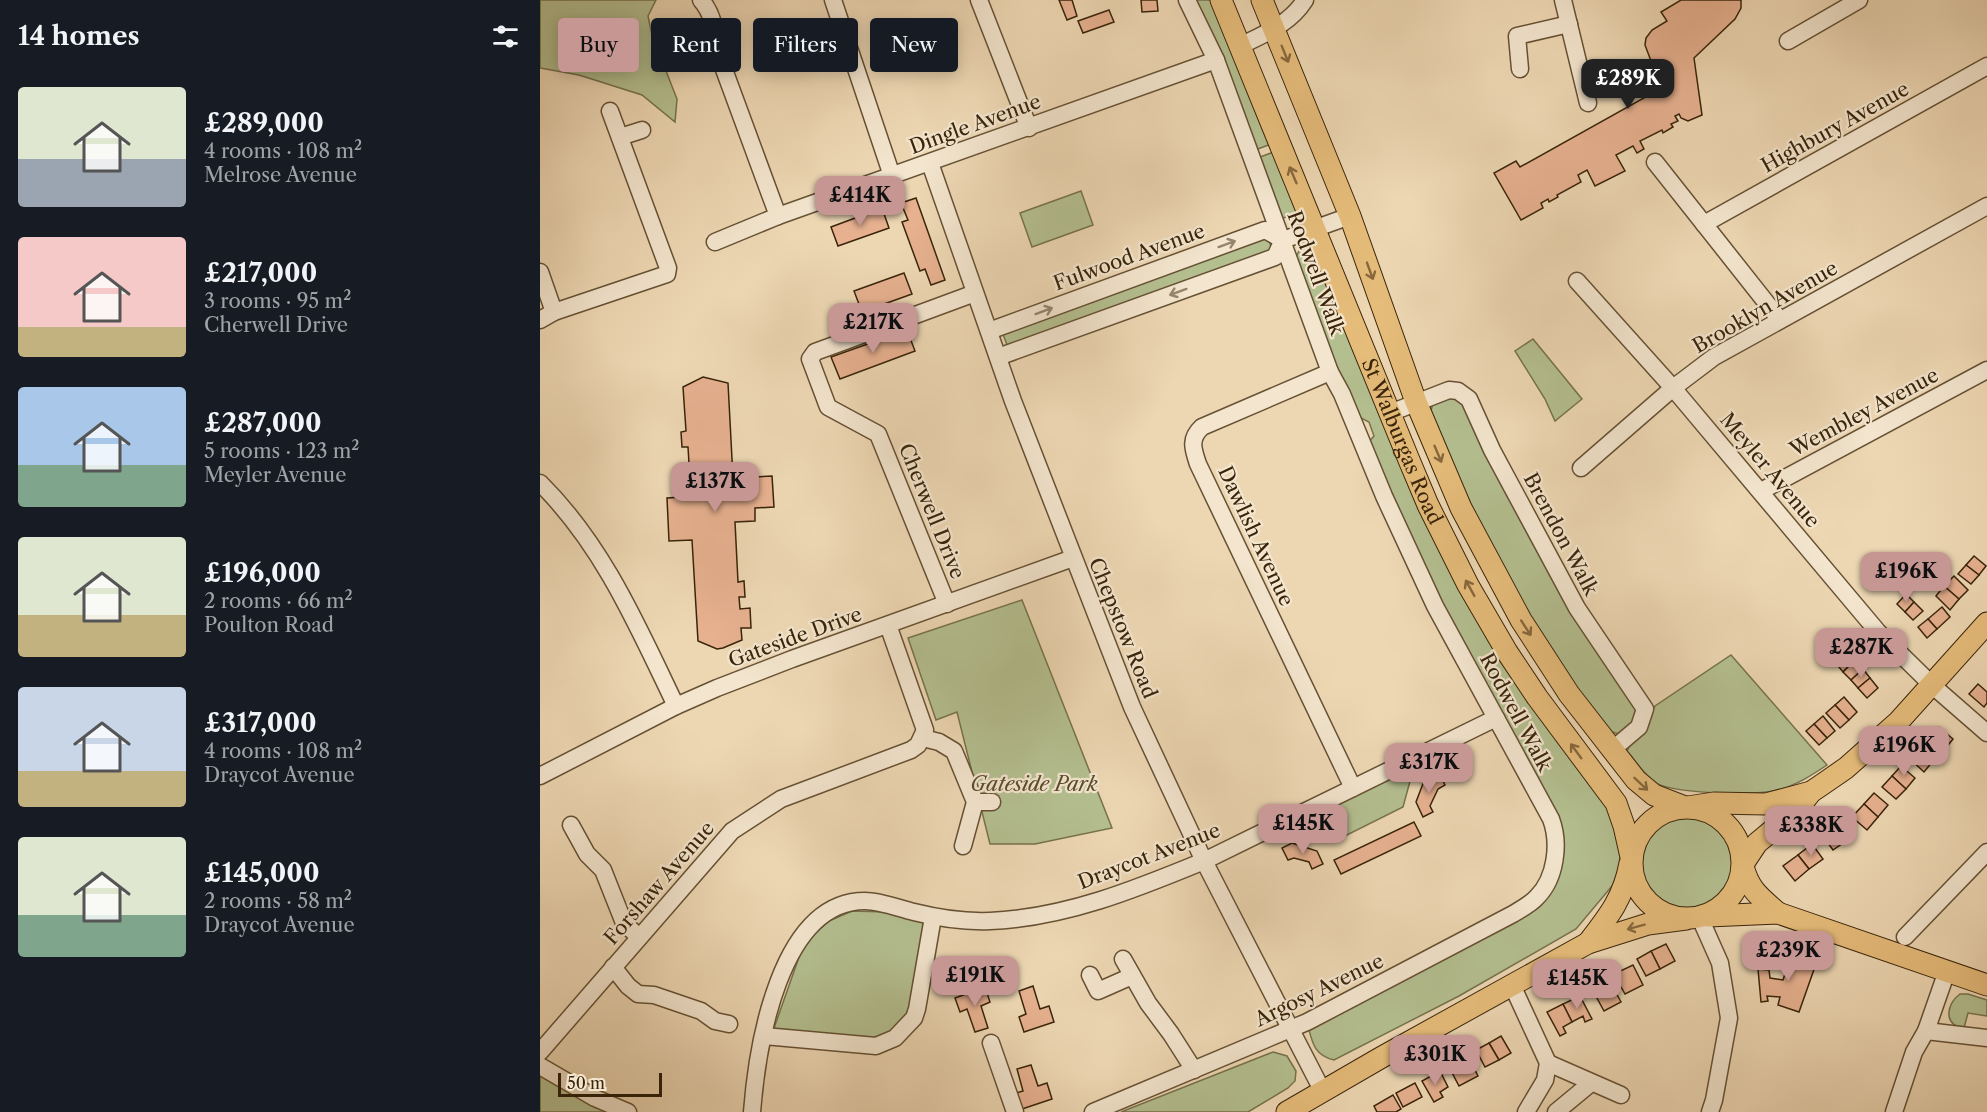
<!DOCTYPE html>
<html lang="en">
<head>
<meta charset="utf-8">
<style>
  body { margin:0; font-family:"Libre Caslon Text",serif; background:#20242c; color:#f1f3f6; height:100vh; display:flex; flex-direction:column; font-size:22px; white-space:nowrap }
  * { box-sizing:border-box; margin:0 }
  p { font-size:20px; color:#9ea1a6 }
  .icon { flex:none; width:33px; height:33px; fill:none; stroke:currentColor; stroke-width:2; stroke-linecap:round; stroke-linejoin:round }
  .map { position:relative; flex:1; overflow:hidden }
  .side { display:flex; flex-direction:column; background:#171b24; width:540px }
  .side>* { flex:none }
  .banner { position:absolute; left:18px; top:18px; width:570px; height:54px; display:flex; gap:12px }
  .scale { position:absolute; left:18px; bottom:15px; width:104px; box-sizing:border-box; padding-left:6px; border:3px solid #39240a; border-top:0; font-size:16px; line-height:21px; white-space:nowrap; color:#39240a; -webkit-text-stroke:4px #f3e5ce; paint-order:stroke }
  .price { position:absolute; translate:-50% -51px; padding:0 14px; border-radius:12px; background:#c59692; color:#111; font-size:20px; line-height:39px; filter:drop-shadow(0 2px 3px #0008) }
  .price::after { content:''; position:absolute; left:50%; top:36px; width:18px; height:14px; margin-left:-9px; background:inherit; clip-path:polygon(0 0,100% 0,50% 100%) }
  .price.on { background:#222; color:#fff }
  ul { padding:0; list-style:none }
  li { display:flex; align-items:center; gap:18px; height:150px; padding:0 18px }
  li span { display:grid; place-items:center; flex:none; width:168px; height:120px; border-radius:6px; color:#555 }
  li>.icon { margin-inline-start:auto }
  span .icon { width:72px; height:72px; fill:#fffc; stroke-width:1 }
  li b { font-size:26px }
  h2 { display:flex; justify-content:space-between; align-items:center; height:72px; padding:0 18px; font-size:26px }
  .chip { padding:0 21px; border-radius:6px; background:#171b24; box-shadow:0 3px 15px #0003; font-size:21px; line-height:54px }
  .chip.on { background:#c59692; color:#111 }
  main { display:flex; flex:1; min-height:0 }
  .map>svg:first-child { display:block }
  .green { fill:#b4bf90; stroke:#76724d; stroke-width:1.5 }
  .building { fill:#e7b190; stroke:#39240a; stroke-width:1.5 }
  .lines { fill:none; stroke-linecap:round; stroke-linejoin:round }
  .minor-casing { stroke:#665134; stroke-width:19 }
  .major-casing { stroke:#39240a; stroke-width:23 }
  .minor { stroke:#f3e5ce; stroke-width:16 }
  .major { stroke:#e6bc7a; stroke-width:21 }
  .oneway { stroke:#87683c }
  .oneway2 { stroke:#96846c }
  .labels { text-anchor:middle; stroke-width:4.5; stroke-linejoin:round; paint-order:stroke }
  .street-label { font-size:20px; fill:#39240a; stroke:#f3e5ce }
  .park-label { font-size:20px; font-style:italic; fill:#584b2c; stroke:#f3e5ce }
</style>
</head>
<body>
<main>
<section class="side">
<h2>14 homes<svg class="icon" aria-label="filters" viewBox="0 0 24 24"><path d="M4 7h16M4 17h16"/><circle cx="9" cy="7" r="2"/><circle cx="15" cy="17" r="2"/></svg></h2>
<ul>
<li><span style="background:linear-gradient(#dfe7d0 60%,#9aa5b1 0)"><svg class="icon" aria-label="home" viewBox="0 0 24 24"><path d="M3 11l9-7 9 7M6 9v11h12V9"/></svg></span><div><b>£289,000</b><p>4 rooms · 108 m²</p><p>Melrose Avenue</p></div></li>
<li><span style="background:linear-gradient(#f6c9c9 75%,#c2b280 0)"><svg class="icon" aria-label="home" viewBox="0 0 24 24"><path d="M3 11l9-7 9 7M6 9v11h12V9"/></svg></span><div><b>£217,000</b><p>3 rooms · 95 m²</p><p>Cherwell Drive</p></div></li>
<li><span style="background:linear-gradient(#a9c7e8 65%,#7fa58c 0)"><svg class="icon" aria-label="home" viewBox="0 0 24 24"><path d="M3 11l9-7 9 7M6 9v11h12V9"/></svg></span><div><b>£287,000</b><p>5 rooms · 123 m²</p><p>Meyler Avenue</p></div></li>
<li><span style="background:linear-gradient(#dfe7d0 65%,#c2b280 0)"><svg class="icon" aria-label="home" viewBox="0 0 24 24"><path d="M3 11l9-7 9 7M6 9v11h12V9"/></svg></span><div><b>£196,000</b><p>2 rooms · 66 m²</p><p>Poulton Road</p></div></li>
<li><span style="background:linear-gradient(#c9d6e8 70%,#c2b280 0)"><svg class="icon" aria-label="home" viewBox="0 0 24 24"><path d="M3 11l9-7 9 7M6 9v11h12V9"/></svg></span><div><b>£317,000</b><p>4 rooms · 108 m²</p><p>Draycot Avenue</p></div></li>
<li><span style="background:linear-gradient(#dfe7d0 65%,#7fa58c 0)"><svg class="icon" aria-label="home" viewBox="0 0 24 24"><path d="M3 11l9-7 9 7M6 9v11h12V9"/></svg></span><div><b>£145,000</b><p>2 rooms · 58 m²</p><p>Draycot Avenue</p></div></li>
</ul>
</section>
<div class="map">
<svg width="1447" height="1112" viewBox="0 0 1447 1112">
  <rect width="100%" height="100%" fill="#edd7b3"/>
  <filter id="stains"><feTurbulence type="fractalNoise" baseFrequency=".00333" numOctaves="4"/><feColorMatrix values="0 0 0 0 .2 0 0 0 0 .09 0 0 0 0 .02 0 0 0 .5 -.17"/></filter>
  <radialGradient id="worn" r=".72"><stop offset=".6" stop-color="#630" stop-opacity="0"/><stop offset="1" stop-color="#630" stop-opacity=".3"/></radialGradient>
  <g class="green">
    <polygon points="0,0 116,0 108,16 112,35 137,99 135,122 102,95 39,75 0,68"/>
    <polygon points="647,0 681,0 739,141 710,152"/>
    <polygon points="742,149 759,211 751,216 734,220 712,160"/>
    <polygon points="541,191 553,225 492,247 480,213"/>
    <polygon points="725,230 735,257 470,353 460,326"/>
    <path d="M767,248L784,254L901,532L1072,796L1087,853L1072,886L1036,929L919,996L794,1060C773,1055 772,1041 767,1022L998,897L1014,828L950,708L826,445L834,436L829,422L809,412L751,266L759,251Z"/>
    <polygon points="993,339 1042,399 1015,421 1005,399 975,351"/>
    <path d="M918,391L1096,707L1097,719L1079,734L1069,731C1040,691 1009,652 985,609C949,546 919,481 890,414L894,400Z"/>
    <polygon points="482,600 572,828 495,844 450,844 417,712 396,720 368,638"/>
    <path d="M1191,655L1287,765C1272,775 1257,785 1238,790C1219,796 1130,794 1115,782C1104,775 1096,761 1087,751C1094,735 1108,723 1115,706Z"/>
    <polygon points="875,763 863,807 799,839 755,823"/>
    <circle cx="1146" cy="864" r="47"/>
    <polygon points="312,911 346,912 386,922 369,1018 336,1042 233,1031 264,943 289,921"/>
    <path d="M1420,994H1428L1447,1000V1016L1428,1013L1424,1028C1403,1025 1406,1004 1420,994Z"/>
    <polygon points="733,1052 747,1056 756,1071 755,1081 748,1088 708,1112 581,1112"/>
    <polygon points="0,1075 66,1112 0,1112"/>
  </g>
  <g class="building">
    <polygon points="519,0 532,0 537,16 527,20"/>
    <polygon points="601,0 617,0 618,11 602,12"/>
    <polygon points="1141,0 1201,0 1201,8 1195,19 1154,58 1162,115 1148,121 1141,118 1139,114 1135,116 1138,121 1131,124 1133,127 1123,133 1122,130 1100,141 1104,149 1097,153 1093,146 1076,155 1085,171 1055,186 1047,170 1038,175 1041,182 1017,195 1018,197 1009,202 1008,199 1001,203 1003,208 981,220 954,173 976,161 980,167 1120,89 1118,85 1109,83 1111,61 1105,45 1106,38 1112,30 1127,21 1121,12"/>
    <polygon points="569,10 574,22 543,33 538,21"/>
    <polygon points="376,198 405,280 391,285 385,269 380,271 362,222 368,220 361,203"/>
    <polygon points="342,208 349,228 298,246 291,227"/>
    <polygon points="364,273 372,294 322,312 314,291"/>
    <polygon points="367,330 375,351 300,379 291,357"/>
    <polygon points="163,377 188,383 193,478 232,476 234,507 215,508 215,521 195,522 198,582 204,581 205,597 199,597 200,609 210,608 211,628 201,628 202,640 183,648 177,649 158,641 152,540 129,541 127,498 142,497 141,481 150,480 148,447 142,447 141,432 146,431 143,387"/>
    <polygon points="1434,556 1446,566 1439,575 1426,565"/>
    <polygon points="1426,565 1439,575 1431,584 1418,574"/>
    <polygon points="1414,576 1428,590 1419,599 1404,586"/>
    <polygon points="1404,586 1419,599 1410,610 1396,596"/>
    <polygon points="1366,594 1374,602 1365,612 1357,604"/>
    <polygon points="1374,602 1383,611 1373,620 1365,612"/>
    <polygon points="1402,607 1410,617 1397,629 1388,619"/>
    <polygon points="1388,619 1397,629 1387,638 1378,627"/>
    <polygon points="1306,650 1315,660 1303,672 1294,661"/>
    <polygon points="1315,660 1323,669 1311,680 1303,672"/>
    <polygon points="1323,669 1330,678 1318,688 1311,680"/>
    <polygon points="1330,678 1338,688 1327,698 1318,688"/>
    <polygon points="1438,684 1447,692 1447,703 1444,707 1429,694"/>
    <polygon points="1304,697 1317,712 1309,720 1295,705"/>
    <polygon points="1295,705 1309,720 1300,728 1286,713"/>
    <polygon points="1283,716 1295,731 1287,738 1274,724"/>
    <polygon points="1274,724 1287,738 1279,745 1266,731"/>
    <polygon points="1399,727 1413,739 1405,749 1390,737"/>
    <polygon points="1387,739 1401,752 1393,761 1378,748"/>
    <polygon points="1378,748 1393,761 1384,772 1369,758"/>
    <polygon points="1361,766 1375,778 1366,789 1352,776"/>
    <polygon points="899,773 905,785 898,789 890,806 893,812 883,817 876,802 884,781"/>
    <polygon points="1352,776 1366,789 1356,799 1342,787"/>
    <polygon points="1334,793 1348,805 1338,817 1324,804"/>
    <polygon points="1324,804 1338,817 1327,830 1312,817"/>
    <polygon points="1304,819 1315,835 1303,843 1292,828"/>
    <polygon points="874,822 881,836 801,874 794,860"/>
    <polygon points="1292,828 1303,843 1293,850 1282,835"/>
    <polygon points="752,843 777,851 783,864 772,869 769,862 754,858 748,860 742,848"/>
    <polygon points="1272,844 1283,859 1269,869 1258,855"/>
    <polygon points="1258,855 1269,869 1255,881 1243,866"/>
    <polygon points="1126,944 1135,961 1120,969 1111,951"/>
    <polygon points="1111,951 1120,969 1106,976 1097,959"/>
    <polygon points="1253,953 1277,961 1259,1012 1238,1005 1240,997 1227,996 1228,1001 1221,1002 1218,969 1229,970 1230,978 1243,980 1247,968 1237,964 1240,954 1251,958"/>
    <polygon points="1093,965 1103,985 1085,994 1074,974"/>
    <polygon points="1069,980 1081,1002 1064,1011 1052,989"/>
    <polygon points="493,986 500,1009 509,1006 514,1022 484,1032 479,1017 486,1014 479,991"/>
    <polygon points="445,987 450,1002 441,1006 448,1028 435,1032 427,1009 420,1012 415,998"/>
    <polygon points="1040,996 1052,1019 1045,1022 1043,1016 1032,1022 1023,1004"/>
    <polygon points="1023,1004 1032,1022 1023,1027 1026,1033 1020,1036 1007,1012"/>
    <polygon points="961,1036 971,1053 959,1060 949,1043"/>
    <polygon points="949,1043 959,1060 945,1067 936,1050"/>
    <polygon points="927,1055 938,1076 919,1086 908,1065"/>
    <polygon points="491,1065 498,1086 507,1083 512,1099 482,1109 476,1093 483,1091 477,1069"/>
    <polygon points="900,1071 908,1087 900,1092 903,1097 894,1102 882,1081"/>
    <polygon points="875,1083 882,1097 863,1107 856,1093"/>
    <polygon points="853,1095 861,1109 856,1112 837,1112 834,1106"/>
  </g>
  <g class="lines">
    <g class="minor-casing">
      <g id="minor">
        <path d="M161,0C171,11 177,31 175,45L238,216"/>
        <polyline points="293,0 352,176"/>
        <polyline points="439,0 489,128"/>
        <polyline points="1023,0 1048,103"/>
        <polyline points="1248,41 1319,0"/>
        <path d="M700,46C724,34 750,24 765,0"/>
        <polyline points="980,69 977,36 1029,24"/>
        <polyline points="80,137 102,130"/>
        <polyline points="1115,162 1240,320"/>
        <polyline points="390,163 473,401 592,707 664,861 782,1090"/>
        <polyline points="1164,224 1447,66"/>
        <polyline points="175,242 238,216 676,60"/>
        <polyline points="0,272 14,312"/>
        <polyline points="1037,281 1133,388 1338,632 1393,686 1447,733"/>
        <polyline points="0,320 14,312 127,274 128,268 70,111"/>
        <polyline points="449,331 725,230 743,240"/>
        <polyline points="458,357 735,257 743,240 810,216"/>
        <path d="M790,372L662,427C649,439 653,449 658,464L813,788"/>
        <polyline points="850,413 909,390 918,391 929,399 952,450 1037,608 1105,709 1099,727 1072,750"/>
        <polyline points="1041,468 1133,388 1174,357 1447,206"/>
        <path d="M0,483C63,545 98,627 136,706"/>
        <polyline points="1221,491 1447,370"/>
        <polyline points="407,604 338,434 288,407 270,359 275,352 297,344 435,293"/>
        <polyline points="383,738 399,742 414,751 435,802 423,846"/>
        <polyline points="0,776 136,706 177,688 252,659 533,558"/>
        <polyline points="435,802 452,802"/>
        <polyline points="31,825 47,854 63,870 84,923 99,937"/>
        <polyline points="1160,918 1180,963 1189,1018 1174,1100 1170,1112"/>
        <polyline points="1365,937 1447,852"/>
        <polyline points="583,959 608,1003 631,1034 654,1070"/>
        <polyline points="73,967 88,986 98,994 114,995 161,1011 175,1021 189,1024"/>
        <polyline points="550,975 558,991 592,976"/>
        <polyline points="972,985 1008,1063 1005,1080 986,1112"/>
        <polyline points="1386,1031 1447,1038"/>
        <polyline points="224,1036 336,1046 355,1038 374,1018 377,1009 393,917"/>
        <polyline points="451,1043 475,1112"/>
        <polyline points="0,1052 192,831 241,799 371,750 378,745 385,730 348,625"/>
        <polyline points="1008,1063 1081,1095"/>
        <polyline points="0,1066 55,1098 88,1112"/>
        <path d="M212,1112C217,1048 239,901 325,901C340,901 358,908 374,912C398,918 425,922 450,921C525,918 596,889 664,861L956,718"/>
        <path d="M553,1112L767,1022L973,914C981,909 991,904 997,897C1016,878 1020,843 1011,819L895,606L844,496L802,394L790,372L676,60L647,0"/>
        <polyline points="1016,1112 1051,1083"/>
        <polyline points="1354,1112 1374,1052 1386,1031 1407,971"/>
      </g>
    </g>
    <g class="major-casing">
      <g id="major">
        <path id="s1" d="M681,0L869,460L888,505L928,585L967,652L997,697L1076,803L1084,826L1091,857"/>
        <polyline points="722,0 810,216 876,402 921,508 981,620 1029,694 1096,780 1114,795 1145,807"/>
        <polyline points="1148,807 1174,803 1226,804 1271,792 1280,786 1306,768 1359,721 1447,623"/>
        <circle cx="1147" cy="863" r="55"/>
        <polyline points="1203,864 1217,843 1257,810 1271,792"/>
        <path d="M1203,866C1209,890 1220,897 1238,913"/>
        <polyline points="1168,916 1238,913 1447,985"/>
        <path d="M1048,943C1069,916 1084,897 1090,863"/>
        <polyline points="747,1112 842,1057 1048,943 1108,924 1146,919"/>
      </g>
    </g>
    <use href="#minor" class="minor"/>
    <use href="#major" class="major"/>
  </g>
  <defs><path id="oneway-shaft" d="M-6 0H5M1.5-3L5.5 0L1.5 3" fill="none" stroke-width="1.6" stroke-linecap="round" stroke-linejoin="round" transform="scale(1.5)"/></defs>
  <g class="oneway">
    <use href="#oneway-shaft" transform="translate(745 54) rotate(68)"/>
    <use href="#oneway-shaft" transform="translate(753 175) rotate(-113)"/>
    <use href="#oneway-shaft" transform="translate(830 271) rotate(70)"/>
    <use href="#oneway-shaft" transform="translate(898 454) rotate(67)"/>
    <use href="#oneway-shaft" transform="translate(930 588) rotate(-119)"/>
    <use href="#oneway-shaft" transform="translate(986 628) rotate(57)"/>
    <use href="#oneway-shaft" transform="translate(1036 751) rotate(-126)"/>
    <use href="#oneway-shaft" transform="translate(1101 784) rotate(43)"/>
    <use href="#oneway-shaft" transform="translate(1096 927) rotate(165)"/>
  </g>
  <g class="oneway2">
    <use href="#oneway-shaft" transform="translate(687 244) rotate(-20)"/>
    <use href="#oneway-shaft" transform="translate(638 292) rotate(160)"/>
    <use href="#oneway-shaft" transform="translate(504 311) rotate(-20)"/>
  </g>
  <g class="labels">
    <g class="street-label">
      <text transform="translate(435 124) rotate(-20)" y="7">Dingle Avenue</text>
      <text transform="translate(1295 127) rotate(-29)" y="7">Highbury Avenue</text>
      <text transform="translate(589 257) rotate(-20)" y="7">Fulwood Avenue</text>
      <text transform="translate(776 273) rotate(70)" y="7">Rodwell Walk</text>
      <text transform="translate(1225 307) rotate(-30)" y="7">Brooklyn Avenue</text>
      <text transform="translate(1324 412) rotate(-28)" y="7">Wembley Avenue</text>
      <text dy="7" stroke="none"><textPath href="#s1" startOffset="477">St Walburgas Road</textPath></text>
      <text transform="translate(1230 470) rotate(50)" y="7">Meyler Avenue</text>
      <text transform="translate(392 511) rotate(68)" y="7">Cherwell Drive</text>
      <text transform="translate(1021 534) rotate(62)" y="7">Brendon Walk</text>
      <text transform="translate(716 536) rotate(65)" y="7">Dawlish Avenue</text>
      <text transform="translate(583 628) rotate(68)" y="7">Chepstow Road</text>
      <text transform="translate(255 637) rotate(-20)" y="7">Gateside Drive</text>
      <text transform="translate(976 712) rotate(62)" y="7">Rodwell Walk</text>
      <text transform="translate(609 856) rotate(-21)" y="7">Draycot Avenue</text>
      <text transform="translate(119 883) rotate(-49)" y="7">Forshaw Avenue</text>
      <text transform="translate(779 990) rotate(-26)" y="7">Argosy Avenue</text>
    </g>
    <g class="park-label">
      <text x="494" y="791">Gateside Park</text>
    </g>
  </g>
  <rect width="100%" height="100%" filter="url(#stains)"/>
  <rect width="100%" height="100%" fill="url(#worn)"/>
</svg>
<div class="scale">50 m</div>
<b class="price on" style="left:1088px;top:110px">£289K</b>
<b class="price" style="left:320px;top:227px">£414K</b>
<b class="price" style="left:333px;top:354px">£217K</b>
<b class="price" style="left:175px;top:513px">£137K</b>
<b class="price" style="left:1366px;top:603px">£196K</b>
<b class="price" style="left:1321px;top:679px">£287K</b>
<b class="price" style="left:1364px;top:777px">£196K</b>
<b class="price" style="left:889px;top:794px">£317K</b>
<b class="price" style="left:763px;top:855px">£145K</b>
<b class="price" style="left:1271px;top:857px">£338K</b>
<b class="price" style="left:1248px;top:982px">£239K</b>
<b class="price" style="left:435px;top:1007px">£191K</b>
<b class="price" style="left:1037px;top:1010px">£145K</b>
<b class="price" style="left:895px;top:1086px">£301K</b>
<div class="banner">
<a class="chip on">Buy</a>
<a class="chip">Rent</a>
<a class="chip">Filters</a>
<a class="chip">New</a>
</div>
</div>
</main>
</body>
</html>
